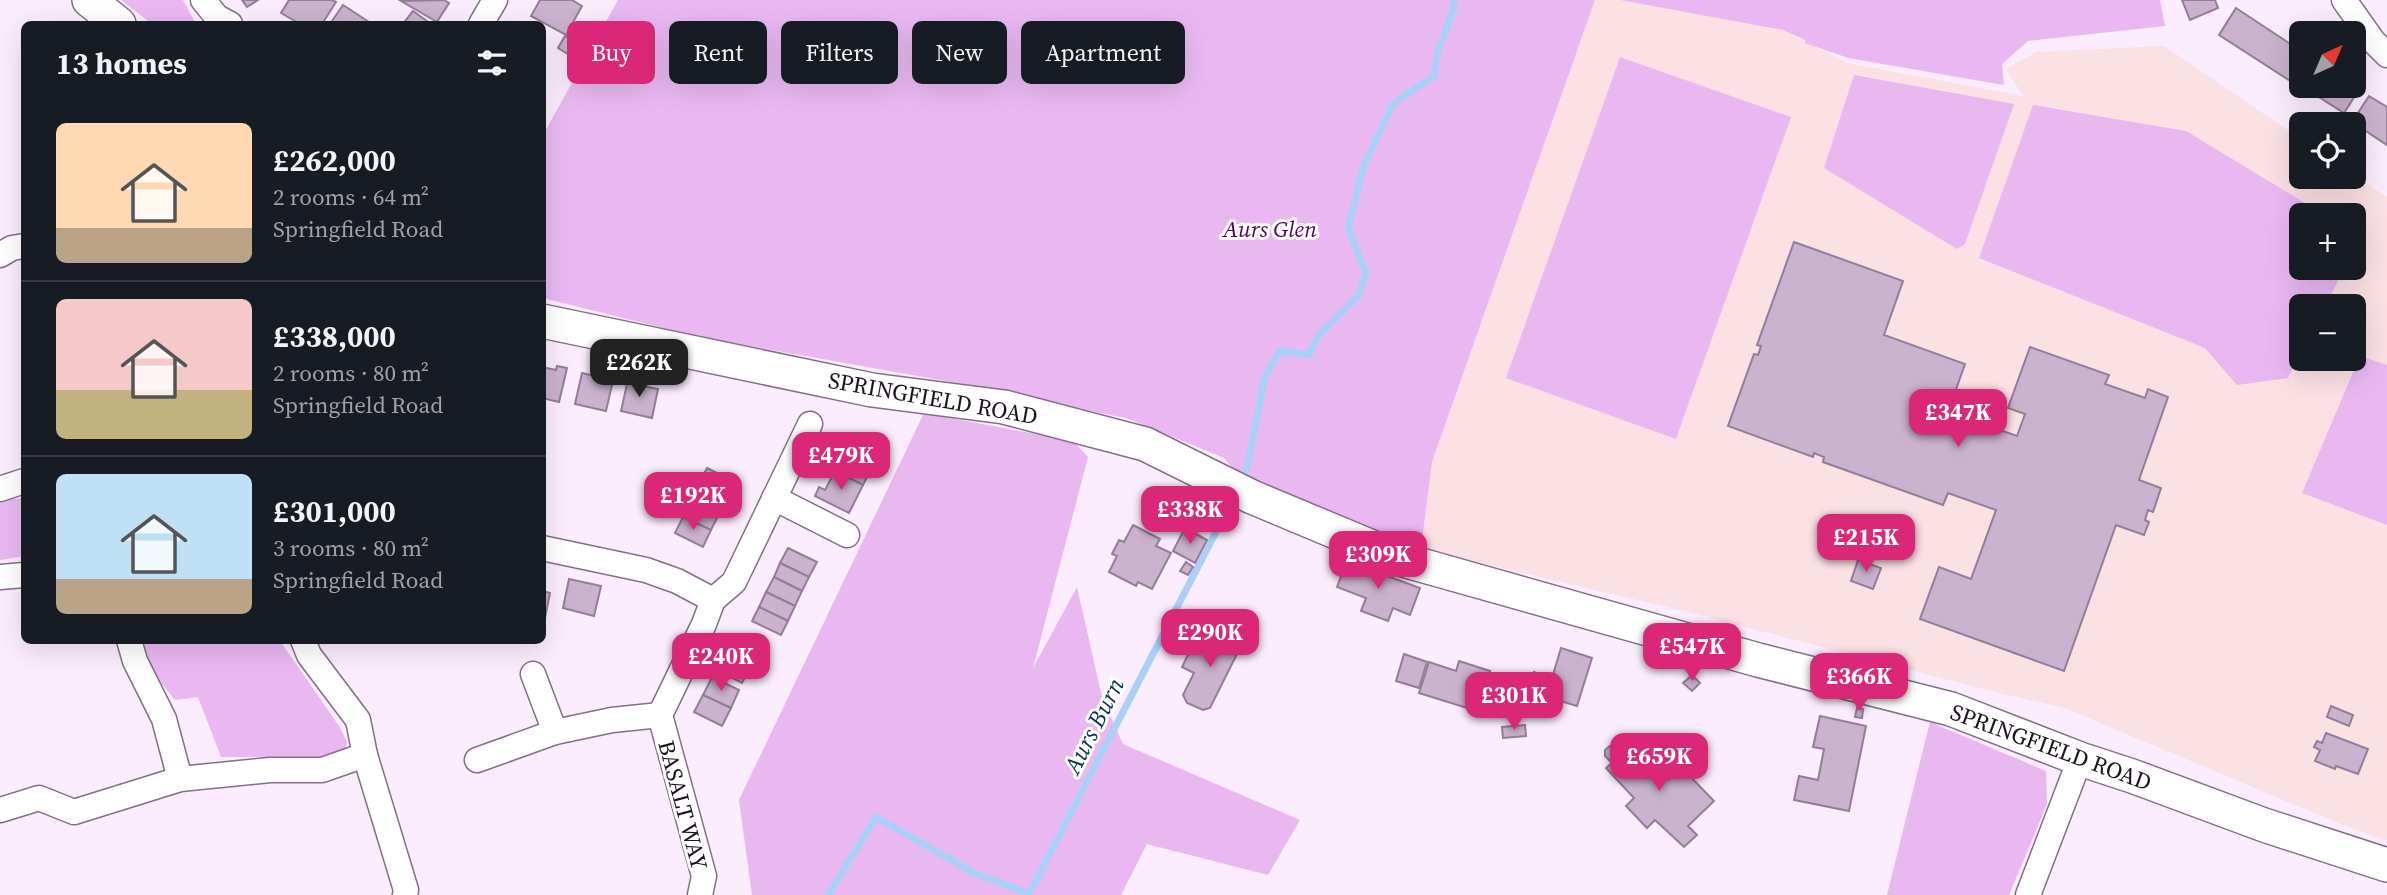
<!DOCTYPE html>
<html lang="en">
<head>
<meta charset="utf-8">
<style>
  body { margin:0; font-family:"Source Serif 4",serif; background:#20242c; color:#f1f3f6; height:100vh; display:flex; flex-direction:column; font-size:26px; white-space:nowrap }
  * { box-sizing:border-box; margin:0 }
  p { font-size:23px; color:#9ea1a6 }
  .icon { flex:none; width:38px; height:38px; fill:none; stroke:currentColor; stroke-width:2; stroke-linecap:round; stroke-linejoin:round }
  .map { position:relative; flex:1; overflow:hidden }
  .drawer { position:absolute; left:21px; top:21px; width:525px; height:623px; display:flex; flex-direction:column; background:#171b24; border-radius:10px; box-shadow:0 7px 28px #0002 }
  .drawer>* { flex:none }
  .hud { position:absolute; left:567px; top:21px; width:665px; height:63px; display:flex; gap:14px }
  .needle { width:46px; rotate:44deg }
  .fabs { position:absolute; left:2289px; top:21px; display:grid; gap:14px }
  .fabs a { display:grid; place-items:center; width:77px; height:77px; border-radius:10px; background:#171b24; box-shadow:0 7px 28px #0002; font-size:35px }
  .price { position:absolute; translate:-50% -60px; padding:0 16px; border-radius:14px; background:#db2777; color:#fff; font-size:23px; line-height:46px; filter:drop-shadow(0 2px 4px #0008) }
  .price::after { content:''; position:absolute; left:50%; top:42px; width:21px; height:16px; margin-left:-10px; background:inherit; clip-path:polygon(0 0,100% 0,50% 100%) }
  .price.current { background:#222; color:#fff }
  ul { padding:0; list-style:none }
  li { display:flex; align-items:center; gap:21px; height:175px; padding:0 35px }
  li+li { border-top:2px solid #363941 }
  li span { display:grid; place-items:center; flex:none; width:196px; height:140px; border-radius:10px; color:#555 }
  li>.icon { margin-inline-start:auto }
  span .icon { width:84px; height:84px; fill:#fffc; stroke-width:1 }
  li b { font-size:30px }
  h2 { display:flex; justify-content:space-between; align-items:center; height:84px; padding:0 35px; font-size:30px }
  .chip { padding:0 24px; border-radius:10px; background:#171b24; box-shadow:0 7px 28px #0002; font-size:24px; line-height:63px }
  .chip.current { background:#db2777; color:#fff }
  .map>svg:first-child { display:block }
  .education { fill:#fbe0e4; fill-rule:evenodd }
  .green { fill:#e9b8f1 }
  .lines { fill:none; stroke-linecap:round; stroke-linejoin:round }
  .stream { stroke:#aad0f8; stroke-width:7 }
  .building { fill:#cbb2cf; stroke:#947d98; stroke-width:2 }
  .street-casing { stroke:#856e89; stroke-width:27 }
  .secondary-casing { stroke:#856e89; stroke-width:36 }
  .street { stroke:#fff; stroke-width:24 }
  .secondary { stroke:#fff; stroke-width:33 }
  .labels { text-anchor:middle; stroke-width:6; stroke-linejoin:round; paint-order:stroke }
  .park-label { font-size:23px; font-style:italic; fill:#51055d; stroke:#fff }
  .street-label { font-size:23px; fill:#1d141f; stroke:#fff }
  .water-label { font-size:24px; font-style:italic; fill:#01325a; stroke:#fff }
</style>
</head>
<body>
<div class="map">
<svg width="2387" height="895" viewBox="0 0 2387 895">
  <rect width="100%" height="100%" fill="#fbecfe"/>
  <path class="education" d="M1595,0H1620L1783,30L1847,63L2023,96L2006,69L2036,52L2164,46L2301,139V177H2354V175L2387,197V841L2338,823L2065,708L1999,693L1680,610L1421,549L1432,463ZM2301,215H2354V268H2301ZM2301,306H2354V359H2301Z"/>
  <g class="green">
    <polygon points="121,0 183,0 196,24 152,24"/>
    <polygon points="618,0 1595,0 1432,462 1421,549 1238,475 1224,458 1129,419 991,389 699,337 543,298 543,135"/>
    <polygon points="1620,0 2160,0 2165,26 2028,41 2002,64 2004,85 1848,58 1805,43 1805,40 1783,30"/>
    <polygon points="1620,57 1791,117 1676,439 1506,378"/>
    <polygon points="1854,75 2014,104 1965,244 1957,249 1824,168"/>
    <polygon points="2033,105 2186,131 2325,215 2301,215 2301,268 2345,268 2325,306 2301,306 2301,352 2288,378 2237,385 2205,348 1979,258"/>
    <polygon points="2360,356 2387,365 2387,525 2302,493"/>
    <polygon points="924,413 1073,441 1088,457 1033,668 1077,587 1102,697 1123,744 1300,820 1268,875 1147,844 1121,895 752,895 739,800"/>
    <polygon points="24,498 24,558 19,557 0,560 0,500"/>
    <polygon points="145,641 280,641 339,726 347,742 344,757 221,757 198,697 175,700 142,659"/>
    <polygon points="1930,722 2046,771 2047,804 2009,895 1887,895"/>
  </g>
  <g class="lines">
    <g class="stream">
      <polyline points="1240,483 1247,467 1265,376 1280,351 1309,355 1319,335 1359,295 1366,273 1348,228 1364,165 1393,104 1434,76 1438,50 1454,8 1453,0"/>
      <polyline points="828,895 876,817 974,873 1029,894 1234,497"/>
    </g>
  </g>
  <g class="building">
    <polygon points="242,0 258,0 247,7"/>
    <polygon points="289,0 332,0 336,2 322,24 300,24 281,13"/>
    <polygon points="444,0 449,3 437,22 401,1"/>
    <polygon points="540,0 572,0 582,6 566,35 531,16"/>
    <polygon points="2182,0 2215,0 2218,8 2190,20"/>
    <polygon points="343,5 372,24 330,24"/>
    <polygon points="2236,8 2301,51 2301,74 2295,84 2219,35"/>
    <polygon points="413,11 431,24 403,24"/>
    <polygon points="565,36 589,51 582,63 558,48"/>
    <polygon points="2354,84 2360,88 2344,113 2305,88 2307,86 2354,86"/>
    <polygon points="2369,96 2387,107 2387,145 2352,122"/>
    <polygon points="1794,242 1903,281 1884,335 1965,364 1948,412 2017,436 2025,414 2008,408 2030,347 2109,375 2105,384 2145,398 2148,389 2168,397 2139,480 2161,488 2153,512 2148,510 2145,520 2149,522 2144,535 2116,525 2064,671 1920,619 1939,567 1971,579 1996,510 1948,493 1943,505 1823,462 1824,457 1814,453 1813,457 1728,426 1754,354 1758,355 1761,346 1757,345"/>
    <polygon points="557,366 567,368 559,402 542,398 542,367 556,370"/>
    <polygon points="582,373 603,378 603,374 614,376 606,411 575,404"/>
    <polygon points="629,375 640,378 638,385 658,389 652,418 621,411"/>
    <polygon points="844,440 877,457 863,485 835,471 845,451 840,449"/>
    <polygon points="707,468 735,482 727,498 699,484"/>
    <polygon points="835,471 863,485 849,513 815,496 819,487 825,490"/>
    <polygon points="699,484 727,498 719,514 691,501"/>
    <polygon points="691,501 719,514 711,530 683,517"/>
    <polygon points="683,517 711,530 703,547 675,533"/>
    <polygon points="1133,525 1160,539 1156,546 1171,553 1152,589 1138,582 1136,586 1109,572 1117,556 1112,554 1119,540 1124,542"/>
    <polygon points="1185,528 1207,540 1195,563 1173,551"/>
    <polygon points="788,548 817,562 809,577 780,563"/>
    <polygon points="1858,560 1881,568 1873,589 1851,581"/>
    <polygon points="1347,561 1420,588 1410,615 1393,608 1388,621 1361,611 1366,598 1337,587"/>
    <polygon points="1186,562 1193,567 1188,575 1180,571"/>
    <polygon points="780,563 809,577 802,591 774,577"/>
    <polygon points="774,577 802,591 795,606 766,592"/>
    <polygon points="569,579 601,586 594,616 563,608"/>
    <polygon points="542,591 550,593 544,623 542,623"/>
    <polygon points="766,592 795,606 788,621 759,607"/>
    <polygon points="759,607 788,621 781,635 752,621"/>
    <polygon points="1221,629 1244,640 1210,708 1203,710 1187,703 1183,695 1194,673 1182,667 1194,642 1211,650"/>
    <polygon points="732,635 759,648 751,666 724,652"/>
    <polygon points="1561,648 1592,658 1577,706 1528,691 1534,672 1552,678"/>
    <polygon points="724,652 751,666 742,683 715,669"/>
    <polygon points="1404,654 1427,662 1419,688 1396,681"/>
    <polygon points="1459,661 1490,671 1477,711 1419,693 1429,662 1456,671"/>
    <polygon points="1692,675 1700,683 1692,691 1683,683"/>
    <polygon points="712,677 739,690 731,708 703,695"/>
    <polygon points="703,695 731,708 722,726 694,712"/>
    <polygon points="2331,706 2353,715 2349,726 2327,717"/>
    <polygon points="1857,708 1863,709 1862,718 1855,717"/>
    <polygon points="1820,716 1866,726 1849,811 1794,800 1799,776 1818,780 1824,749 1813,747"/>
    <polygon points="1525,725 1526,736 1503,738 1502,727"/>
    <polygon points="2326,733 2368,749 2358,774 2336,766 2335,769 2315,761 2320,750 2314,747 2317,741 2322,743"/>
    <polygon points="1633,742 1669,779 1681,767 1714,801 1688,826 1697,835 1684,847 1655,820 1647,828 1626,806 1634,798 1606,768 1612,763 1605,756 1605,750 1610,746 1615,746 1622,753"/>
  </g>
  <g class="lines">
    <g class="street-casing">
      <g id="street">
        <polyline points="203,0 217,17 230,24"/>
        <polyline points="2344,0 2373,41 2387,55"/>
        <polyline points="481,24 495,0"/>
        <polyline points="0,255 12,248 24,246"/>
        <polyline points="0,489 24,481"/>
        <polyline points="774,498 847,535"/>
        <polyline points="542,548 646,570 677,581 713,600 704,624 660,715 704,876 700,895"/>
        <polyline points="0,577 24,575"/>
        <polyline points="713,600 734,582 810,424"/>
        <polyline points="129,640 135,661 164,719 180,779"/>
        <polyline points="303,640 309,655 358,720 365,755 406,890 405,895"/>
        <polyline points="533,674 555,732"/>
        <polyline points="477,760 555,732 612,720 660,715"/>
        <polyline points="0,810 39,798 74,812 180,779 270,770 322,770 365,755"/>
        <polyline points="2028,895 2080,759"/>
      </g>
    </g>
    <g class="secondary-casing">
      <g id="secondary">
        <polyline points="89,0 119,24"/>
        <polyline points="542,321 872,390 1004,407 1145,444 1252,497 1403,560 1758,660 1951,709 2080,759 2132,776 2264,825 2387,865"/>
      </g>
    </g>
    <use href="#street" class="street"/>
    <use href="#secondary" class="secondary"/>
  </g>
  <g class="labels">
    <g class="park-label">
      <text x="1270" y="237">Aurs Glen</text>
    </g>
    <g class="street-label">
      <text transform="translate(933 398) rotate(10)" y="8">SPRINGFIELD ROAD</text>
      <text transform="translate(2051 747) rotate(20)" y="8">SPRINGFIELD ROAD</text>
      <text transform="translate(683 805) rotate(75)" y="8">BASALT WAY</text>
    </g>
    <g class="water-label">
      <text transform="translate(1094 726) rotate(-63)" y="8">Aurs Burn</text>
    </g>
  </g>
</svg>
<div class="fabs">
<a><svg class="needle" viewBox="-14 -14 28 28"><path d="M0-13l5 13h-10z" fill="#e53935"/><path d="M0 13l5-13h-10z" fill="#9ea1a6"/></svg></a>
<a><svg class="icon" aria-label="locate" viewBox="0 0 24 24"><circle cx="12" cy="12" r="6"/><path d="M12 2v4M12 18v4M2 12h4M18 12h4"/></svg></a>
<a>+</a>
<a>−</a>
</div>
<b class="price current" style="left:639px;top:399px">£262K</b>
<b class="price" style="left:1958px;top:449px">£347K</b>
<b class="price" style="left:841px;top:492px">£479K</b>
<b class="price" style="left:693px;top:532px">£192K</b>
<b class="price" style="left:1190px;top:546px">£338K</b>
<b class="price" style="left:1866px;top:574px">£215K</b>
<b class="price" style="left:1378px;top:591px">£309K</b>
<b class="price" style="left:1210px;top:669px">£290K</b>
<b class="price" style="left:1692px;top:683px">£547K</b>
<b class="price" style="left:721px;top:693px">£240K</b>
<b class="price" style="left:1859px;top:713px">£366K</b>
<b class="price" style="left:1514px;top:732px">£301K</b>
<b class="price" style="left:1659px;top:793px">£659K</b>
<div class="hud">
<a class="chip current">Buy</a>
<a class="chip">Rent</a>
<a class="chip">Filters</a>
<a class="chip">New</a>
<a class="chip">Apartment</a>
</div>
<section class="drawer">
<h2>13 homes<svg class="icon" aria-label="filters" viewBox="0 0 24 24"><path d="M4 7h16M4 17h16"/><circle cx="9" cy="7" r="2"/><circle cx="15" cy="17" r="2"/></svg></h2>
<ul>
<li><span style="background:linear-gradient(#ffd9b3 75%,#b9a48a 0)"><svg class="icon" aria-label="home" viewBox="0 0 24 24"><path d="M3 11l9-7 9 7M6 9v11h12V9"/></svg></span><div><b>£262,000</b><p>2 rooms · 64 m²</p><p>Springfield Road</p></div></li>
<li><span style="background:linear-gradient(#f6c9c9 65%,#c2b280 0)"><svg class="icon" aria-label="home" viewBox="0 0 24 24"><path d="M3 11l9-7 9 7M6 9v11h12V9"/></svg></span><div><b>£338,000</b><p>2 rooms · 80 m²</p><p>Springfield Road</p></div></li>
<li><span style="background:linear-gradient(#bfe0f5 75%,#b9a48a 0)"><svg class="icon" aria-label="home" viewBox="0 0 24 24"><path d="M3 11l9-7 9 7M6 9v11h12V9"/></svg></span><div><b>£301,000</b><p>3 rooms · 80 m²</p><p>Springfield Road</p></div></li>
</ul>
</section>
</div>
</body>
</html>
